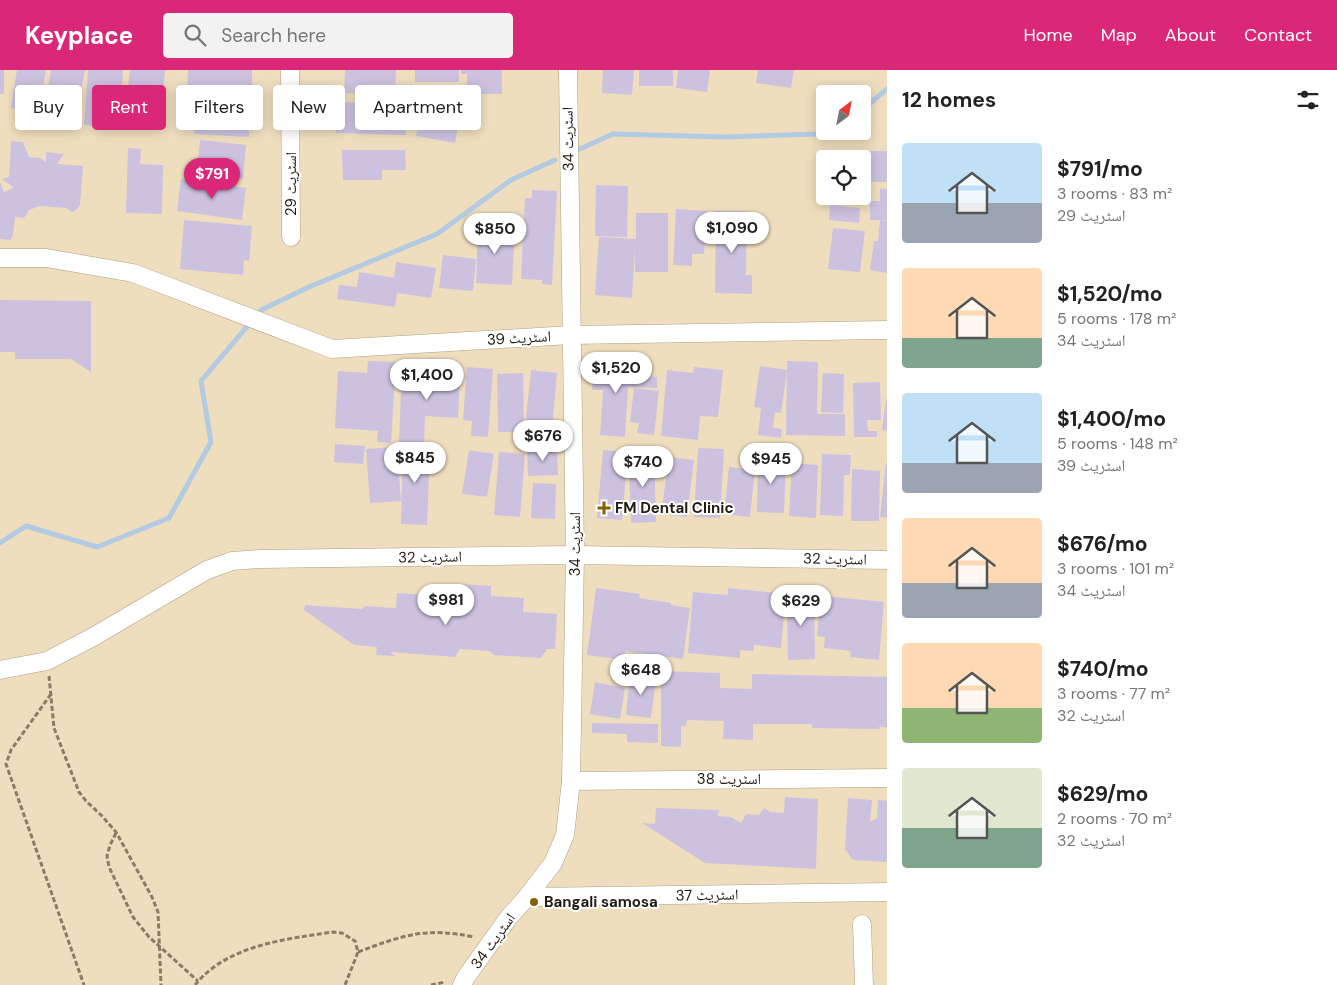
<!DOCTYPE html>
<html lang="en">
<head>
<meta charset="utf-8">
<style>
  body { margin:0; font-family:"DM Sans","Noto Naskh Arabic",sans-serif; background:#f2f2f2; color:#222; height:100vh; display:flex; flex-direction:column; font-size:19px; white-space:nowrap }
  * { box-sizing:border-box; margin:0 }
  p { font-size:16px; color:#767676 }
  .icon { flex:none; width:28px; height:28px; fill:none; stroke:currentColor; stroke-width:2; stroke-linecap:round; stroke-linejoin:round }
  .map { position:relative; flex:1; overflow:hidden }
  .sheet { display:flex; flex-direction:column; background:#fff; width:450px }
  .sheet>* { flex:none }
  .guide { position:absolute; left:15px; top:15px; width:475px; height:45px; display:flex; gap:10px }
  .needle { width:32px; rotate:32deg }
  .buttons { position:absolute; left:816px; top:15px; display:grid; gap:10px }
  .buttons a { display:grid; place-items:center; width:55px; height:55px; border-radius:5px; background:#fff; box-shadow:0 2px 12px #0003; font-size:25px }
  .price { position:absolute; translate:-50% -42px; padding:0 11px; border-radius:18px; background:#fff; color:#222; font-size:16px; line-height:32px; filter:drop-shadow(0 1px 2px #0008) }
  .price::after { content:''; position:absolute; left:50%; top:30px; width:15px; height:11px; margin-left:-8px; background:inherit; clip-path:polygon(0 0,100% 0,50% 100%) }
  .price.current { background:#db2777; color:#fff }
  ul { padding:0; list-style:none }
  li { display:flex; align-items:center; gap:15px; height:125px; padding:0 15px }
  li span { display:grid; place-items:center; flex:none; width:140px; height:100px; border-radius:5px; color:#555 }
  li>.icon { margin-inline-start:auto }
  span .icon { width:60px; height:60px; fill:#fffc; stroke-width:1 }
  li b { font-size:21px }
  h2 { display:flex; justify-content:space-between; align-items:center; height:60px; padding:0 15px; font-size:21px }
  .tag { padding:0 18px; border-radius:5px; background:#fff; box-shadow:0 2px 12px #0003; font-size:18px; line-height:45px }
  .tag.current { background:#db2777; color:#fff }
  header { display:flex; align-items:center; gap:30px; box-sizing:border-box; height:70px; padding:0 25px; background:#db2777; color:#fff }
  header strong { font-size:24px }
  nav { display:flex; gap:28px; margin-inline-start:auto; font-size:18px }
  .search { width:350px; height:45px; background:#f2f2f2; display:flex; align-items:center; gap:12px; box-sizing:border-box; padding:0 18px; border-radius:5px; color:#767676; font-size:19px }
  main { display:flex; flex:1; min-height:0 }
  .map>svg:first-child { display:block }
  .lines { fill:none; stroke-linecap:round; stroke-linejoin:round }
  .stream { stroke:#b2cae2; stroke-width:5 }
  .building { fill:#ccc2e0 }
  .minor-casing { stroke:#ae9e80; stroke-width:19 }
  .path { stroke:#877c66; stroke-width:3; stroke-dasharray:5 2.5; stroke-linecap:butt }
  .minor { stroke:#fff; stroke-width:18 }
  .poi-dot { fill:#886100; stroke:#fff; stroke-width:2 }
  .labels { text-anchor:middle; stroke-width:4; stroke-linejoin:round; paint-order:stroke }
  .street-label { font-size:15px; fill:#211b10; stroke:#fff }
  .poi-label { font-size:15px; font-weight:bold; fill:#211b10; stroke:#fff; text-anchor:start }
</style>
</head>
<body>
<header>
<strong>Keyplace</strong>
<div class="search"><svg class="icon" aria-label="search" viewBox="0 0 24 24"><circle cx="10" cy="10" r="6"/><path d="M15 15l6 6"/></svg>Search here</div>
<nav><a>Home</a><a>Map</a><a>About</a><a>Contact</a></nav>
</header>
<main>
<div class="map">
<svg width="887" height="915" viewBox="0 0 887 915">
  <rect width="100%" height="100%" fill="#efdebe"/>
  <g class="lines">
    <g class="stream">
      <polyline points="862,40 887,19"/>
      <polyline points="573,82 613,64 724,67 817,64 825,60"/>
      <polyline points="0,473 26,456 97,477 169,448 211,372 201,311 261,240 309,217 437,164 511,110 555,90"/>
    </g>
  </g>
  <g class="building">
    <rect x="0" y="0" width="4" height="24"/>
    <polygon points="17,0 46,0 39,42 11,38"/>
    <polygon points="51,0 85,0 77,43 60,40 62,31 46,28"/>
    <polygon points="88,0 123,0 119,58 84,55"/>
    <polygon points="130,0 165,0 161,44 125,40"/>
    <polygon points="188,0 252,0 252,28 187,28"/>
    <polygon points="345,0 396,0 395,25 344,23"/>
    <rect x="415" y="0" width="44" height="12"/>
    <polygon points="461,0 502,0 502,24 467,24 467,4 461,4"/>
    <polygon points="603,0 634,0 632,25 602,23"/>
    <rect x="639" y="0" width="34" height="16"/>
    <polygon points="678,0 710,0 707,22 676,18"/>
    <polygon points="758,0 794,0 791,18 756,13"/>
    <polygon points="423,24 462,31 455,73 416,66"/>
    <polygon points="195,32 250,34 249,67 194,64"/>
    <polygon points="337,32 396,34 396,46 406,46 406,65 336,63"/>
    <polygon points="200,70 246,75 243,109 197,104"/>
    <polygon points="11,71 23,72 29,87 40,88 46,92 46,82 64,84 57,94 83,96 80,135 76,140 72,142 66,138 40,136 29,140 24,148 15,147 13,165 10,170 1,169 0,168 0,112 4,122 14,118 2,109 9,107"/>
    <polygon points="128,78 141,79 140,94 163,95 162,144 126,143"/>
    <polygon points="342,80 405,80 406,100 382,100 382,110 343,110"/>
    <polygon points="854,81 887,81 887,112 862,112 862,89 854,89"/>
    <polygon points="181,109 246,118 242,150 177,141"/>
    <polygon points="596,115 628,116 627,167 595,166"/>
    <polygon points="880,119 887,119 887,150 870,150 870,131 880,131"/>
    <polygon points="532,120 557,121 552,215 542,214 542,210 521,209 525,128 532,128"/>
    <polygon points="830,135 860,138 859,153 829,150"/>
    <polygon points="676,139 707,141 704,184 692,184 692,196 673,195"/>
    <polygon points="716,141 747,141 746,205 752,205 752,224 715,223"/>
    <polygon points="636,143 668,143 668,202 635,202 635,179 632,228 595,225 599,167 636,169"/>
    <polygon points="184,150 252,156 249,191 244,190 243,205 180,199"/>
    <polygon points="880,150 887,151 887,203 870,200 874,171 878,171"/>
    <polygon points="478,156 515,158 512,215 476,213"/>
    <polygon points="833,158 865,161 860,202 828,199"/>
    <polygon points="443,185 476,189 473,221 439,218"/>
    <polygon points="396,192 436,198 431,228 397,223 395,237 337,229 339,215 357,217 359,202 394,208"/>
    <polygon points="0,230 91,231 91,302 71,289 15,289 15,282 0,282"/>
    <polygon points="594,290 626,292 625,305 657,307 657,318 628,317 625,367 600,365 603,320 592,320"/>
    <polygon points="368,291 396,292 391,373 377,372 378,361 335,358 338,301 367,303"/>
    <polygon points="787,291 818,292 817,344 845,344 845,366 786,365"/>
    <polygon points="760,296 787,300 781,343 775,342 773,358 782,359 781,368 758,365 761,338 754,337"/>
    <polygon points="467,297 493,299 488,367 471,366 472,351 463,350"/>
    <polygon points="694,297 723,300 718,347 700,346 698,370 661,366 667,300 693,303"/>
    <polygon points="402,298 426,300 425,314 433,315 434,298 460,299 458,348 425,346 424,373 399,372"/>
    <polygon points="531,300 557,303 552,360 525,358"/>
    <polygon points="523,303 524,362 498,362 497,304"/>
    <polygon points="823,303 844,304 843,343 821,342"/>
    <polygon points="880,312 881,350 867,350 868,361 877,361 877,367 854,367 853,313"/>
    <polygon points="634,318 659,321 654,365 637,363 639,353 630,352"/>
    <polygon points="886,329 887,329 887,361 882,360"/>
    <polygon points="335,374 365,376 363,394 334,392"/>
    <polygon points="403,374 430,376 427,455 401,454"/>
    <polygon points="397,377 401,431 370,433 366,379"/>
    <polygon points="557,378 558,405 528,406 527,379"/>
    <polygon points="698,378 724,379 720,448 694,447"/>
    <polygon points="469,380 494,384 487,427 462,424"/>
    <polygon points="603,380 628,382 622,450 597,448"/>
    <polygon points="637,380 654,380 656,452 631,453 629,396 637,396"/>
    <polygon points="499,382 525,384 520,447 494,445"/>
    <polygon points="822,384 851,385 850,405 844,405 843,446 820,445"/>
    <polygon points="669,387 694,390 687,447 661,444"/>
    <polygon points="758,388 786,389 784,443 757,442"/>
    <polygon points="792,393 818,395 816,448 789,446"/>
    <polygon points="886,393 887,393 887,448 880,447"/>
    <polygon points="729,397 755,400 750,447 724,444"/>
    <polygon points="852,399 880,401 879,451 851,451"/>
    <polygon points="533,413 556,414 555,449 531,448"/>
    <polygon points="459,514 491,516 491,526 524,528 523,542 557,544 555,579 547,579 541,588 494,585 489,581 460,579 455,587 390,582 396,586 376,585 377,577 354,575 304,540 305,535 362,539 365,536 396,538 397,523 427,525 426,537 457,539"/>
    <polygon points="596,518 640,524 639,528 671,533 671,535 690,538 683,589 625,581 624,590 587,585"/>
    <polygon points="728,518 786,524 781,578 754,575 753,581 740,580 740,588 688,583 693,522 728,525"/>
    <polygon points="794,522 814,522 815,589 788,590 787,533 794,533"/>
    <polygon points="823,526 884,532 879,590 850,587 851,581 824,578 825,567 817,566 819,544 821,545"/>
    <polygon points="661,601 720,603 720,618 752,619 752,604 887,607 887,657 879,657 879,659 812,658 812,654 753,654 753,670 723,669 724,651 687,650 686,656 681,656 681,677 661,676"/>
    <polygon points="630,605 656,608 651,648 626,645"/>
    <polygon points="595,612 625,618 620,649 590,644"/>
    <polygon points="592,653 658,654 658,673 627,672 627,664 592,663"/>
    <polygon points="785,727 818,729 816,799 705,793 642,753 655,754 656,738 719,740 718,746 731,747 741,753 746,744 759,745 764,738 771,742 784,743"/>
    <polygon points="848,728 872,730 870,752 877,748 878,730 887,731 887,792 853,790 845,779"/>
  </g>
  <g class="lines">
    <g class="minor-casing">
      <g id="minor">
        <polyline points="290,0 291,167"/>
        <polyline points="0,188 46,188 133,203 332,279 571,265 887,260"/>
        <polyline points="0,600 47,591 93,567 207,500 232,491 260,489 575,485 887,490"/>
        <polyline points="571,711 887,708"/>
        <polyline points="527,827 887,822"/>
        <polyline points="862,854 864,915"/>
        <polyline points="462,915 466,907 509,847 527,827 553,793 565,765 571,711 575,485 568,0"/>
      </g>
    </g>
    <g class="path">
      <polyline points="49,606 54,658 79,722 86,731 101,745 116,762 152,827 158,842 161,915"/>
      <polyline points="51,624 11,680 6,694 84,915"/>
      <polyline points="116,763 110,775 107,786 109,797 133,847 149,867 198,911"/>
      <path d="M358,882C403,865 426,857 474,867"/>
      <path d="M195,915C227,875 286,869 333,862L342,863L355,871L358,882L345,915"/>
      <polyline points="431,915 445,912"/>
    </g>
    <use href="#minor" class="minor"/>
  </g>
  <g class="poi-dot">
    <path d="M601.5 430.5h5v5h5v5h-5v5h-5v-5h-5v-5h5z"/>
    <circle cx="534" cy="832" r="5"/>
  </g>
  <g class="labels">
    <g class="street-label">
      <text transform="translate(568 69) rotate(-91)" y="5">اسٹریٹ 34</text>
      <text transform="translate(291 114) rotate(-90)" y="5">اسٹریٹ 29</text>
      <text transform="translate(519 268) rotate(-3)" y="5">اسٹریٹ 39</text>
      <text transform="translate(575 474) rotate(-90)" y="5">اسٹریٹ 34</text>
      <text transform="translate(430 487) rotate(-1)" y="5">اسٹریٹ 32</text>
      <text transform="translate(835 489) rotate(1)" y="5">اسٹریٹ 32</text>
      <text x="729" y="714">اسٹریٹ 38</text>
      <text transform="translate(707 825) rotate(-1)" y="5">اسٹریٹ 37</text>
      <text transform="translate(493 871) rotate(-54)" y="5">اسٹریٹ 34</text>
    </g>
    <g class="poi-label">
      <text x="615" y="443">FM Dental Clinic</text>
      <text x="544" y="837">Bangali samosa</text>
    </g>
  </g>
</svg>
<div class="buttons">
<a><svg class="needle" viewBox="-14 -14 28 28"><path d="M0-13l5 13h-10z" fill="#e53935"/><path d="M0 13l5-13h-10z" fill="#767676"/></svg></a>
<a><svg class="icon" aria-label="locate" viewBox="0 0 24 24"><circle cx="12" cy="12" r="6"/><path d="M12 2v4M12 18v4M2 12h4M18 12h4"/></svg></a>
</div>
<b class="price current" style="left:212px;top:130px">$791</b>
<b class="price" style="left:732px;top:184px">$1,090</b>
<b class="price" style="left:495px;top:185px">$850</b>
<b class="price" style="left:616px;top:324px">$1,520</b>
<b class="price" style="left:427px;top:331px">$1,400</b>
<b class="price" style="left:543px;top:392px">$676</b>
<b class="price" style="left:415px;top:414px">$845</b>
<b class="price" style="left:771px;top:415px">$945</b>
<b class="price" style="left:643px;top:418px">$740</b>
<b class="price" style="left:446px;top:556px">$981</b>
<b class="price" style="left:801px;top:557px">$629</b>
<b class="price" style="left:641px;top:626px">$648</b>
<div class="guide">
<a class="tag">Buy</a>
<a class="tag current">Rent</a>
<a class="tag">Filters</a>
<a class="tag">New</a>
<a class="tag">Apartment</a>
</div>
</div>
<section class="sheet">
<h2>12 homes<svg class="icon" aria-label="filters" viewBox="0 0 24 24"><path d="M4 7h16M4 17h16"/><circle cx="9" cy="7" r="2"/><circle cx="15" cy="17" r="2"/></svg></h2>
<ul>
<li><span style="background:linear-gradient(#bfe0f5 60%,#9aa5b1 0)"><svg class="icon" aria-label="home" viewBox="0 0 24 24"><path d="M3 11l9-7 9 7M6 9v11h12V9"/></svg></span><div><b>$791/mo</b><p>3 rooms · 83 m²</p><p>اسٹریٹ 29</p></div></li>
<li><span style="background:linear-gradient(#ffd9b3 70%,#7fa58c 0)"><svg class="icon" aria-label="home" viewBox="0 0 24 24"><path d="M3 11l9-7 9 7M6 9v11h12V9"/></svg></span><div><b>$1,520/mo</b><p>5 rooms · 178 m²</p><p>اسٹریٹ 34</p></div></li>
<li><span style="background:linear-gradient(#bfe0f5 70%,#9aa5b1 0)"><svg class="icon" aria-label="home" viewBox="0 0 24 24"><path d="M3 11l9-7 9 7M6 9v11h12V9"/></svg></span><div><b>$1,400/mo</b><p>5 rooms · 148 m²</p><p>اسٹریٹ 39</p></div></li>
<li><span style="background:linear-gradient(#ffd9b3 65%,#9aa5b1 0)"><svg class="icon" aria-label="home" viewBox="0 0 24 24"><path d="M3 11l9-7 9 7M6 9v11h12V9"/></svg></span><div><b>$676/mo</b><p>3 rooms · 101 m²</p><p>اسٹریٹ 34</p></div></li>
<li><span style="background:linear-gradient(#ffd9b3 65%,#8fb573 0)"><svg class="icon" aria-label="home" viewBox="0 0 24 24"><path d="M3 11l9-7 9 7M6 9v11h12V9"/></svg></span><div><b>$740/mo</b><p>3 rooms · 77 m²</p><p>اسٹریٹ 32</p></div></li>
<li><span style="background:linear-gradient(#dfe7d0 60%,#7fa58c 0)"><svg class="icon" aria-label="home" viewBox="0 0 24 24"><path d="M3 11l9-7 9 7M6 9v11h12V9"/></svg></span><div><b>$629/mo</b><p>2 rooms · 70 m²</p><p>اسٹریٹ 32</p></div></li>
</ul>
</section>
</main>
</body>
</html>
